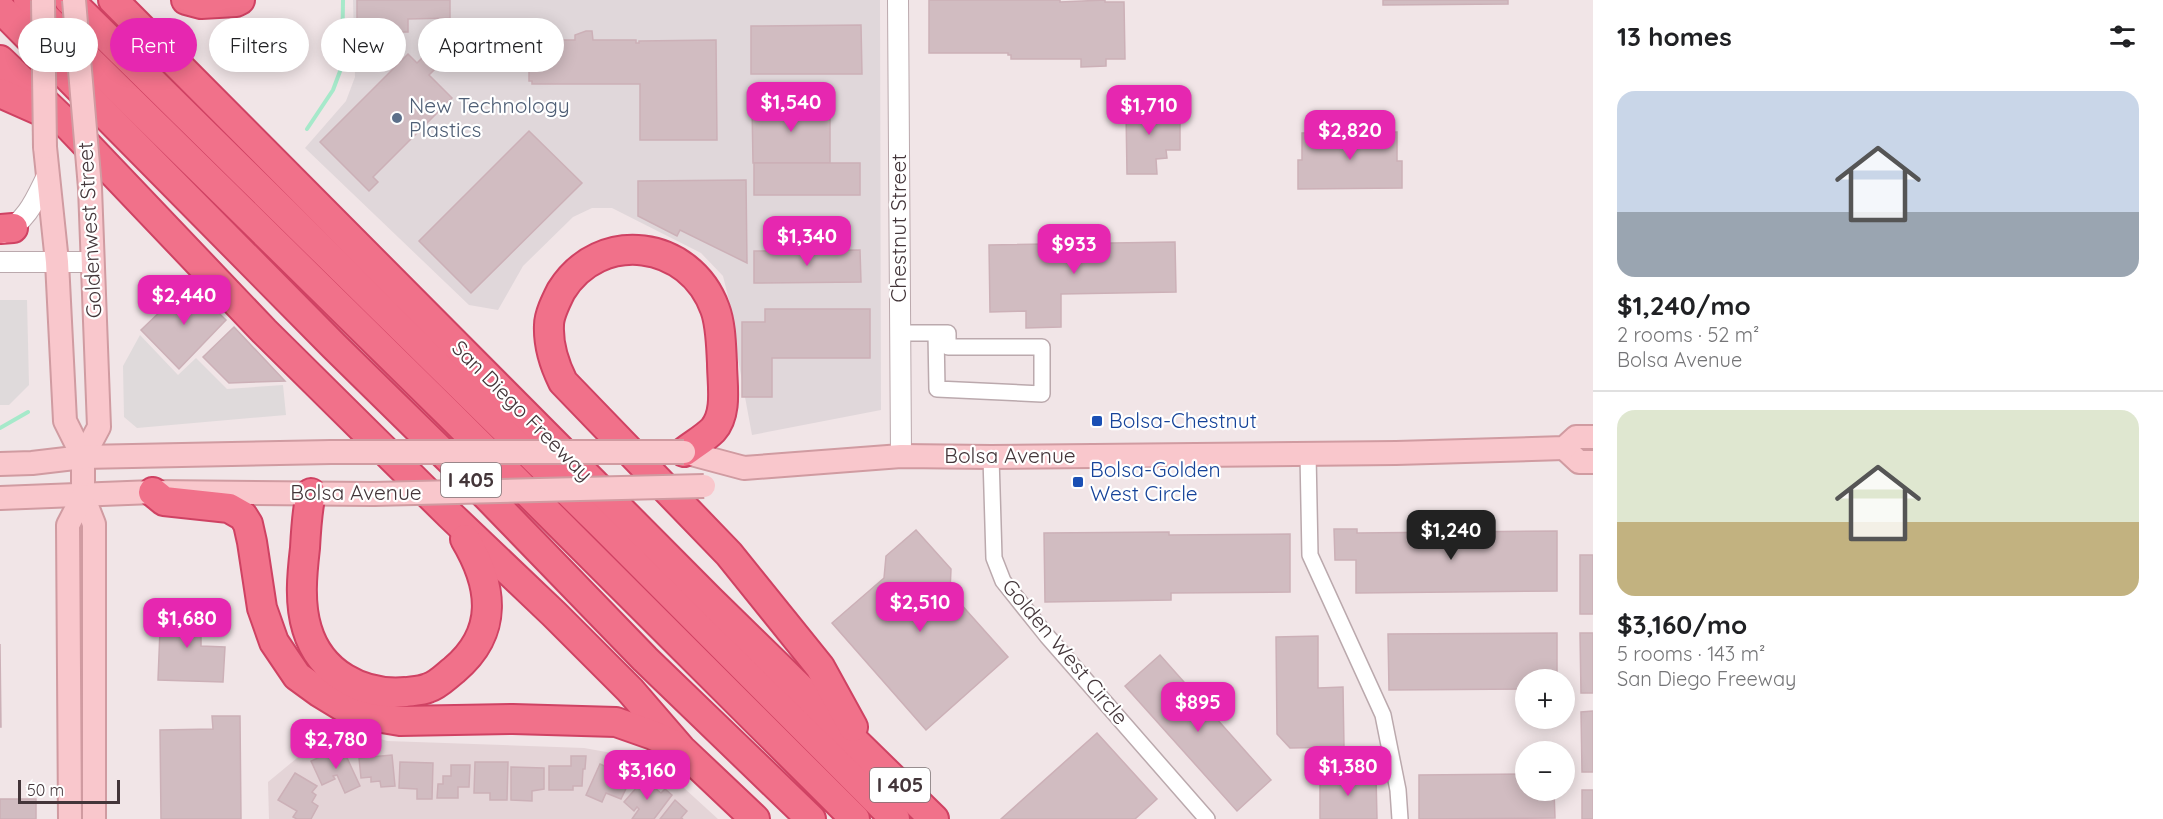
<!DOCTYPE html>
<html lang="en">
<head>
<meta charset="utf-8">
<style>
  body { margin:0; font-family:Quicksand,sans-serif; background:#f2f2f2; color:#202124; height:100vh; display:flex; flex-direction:column; font-size:22px; white-space:nowrap }
  * { box-sizing:border-box; margin:0 }
  p { font-size:20px; color:#757577 }
  .icon { flex:none; width:33px; height:33px; fill:none; stroke:currentColor; stroke-width:2; stroke-linecap:round; stroke-linejoin:round }
  .map { position:relative; flex:1; overflow:hidden }
  .details { display:flex; flex-direction:column; background:#fff; width:570px }
  .details>* { flex:none }
  .hud { position:absolute; left:18px; top:18px; width:570px; height:54px; display:flex; gap:12px }
  .controls { position:absolute; left:1515px; top:669px; display:grid; gap:12px }
  .controls a { display:grid; place-items:center; width:60px; height:60px; border-radius:50%; background:#fff; box-shadow:0 3px 15px #0003; font-size:30px }
  .scale { position:absolute; left:18px; bottom:15px; width:102px; box-sizing:border-box; padding-left:6px; border:3px solid #433539; border-top:0; font-size:16px; line-height:21px; white-space:nowrap; color:#433539; -webkit-text-stroke:4px #fff; paint-order:stroke }
  .price { position:absolute; translate:-50% -51px; padding:0 14px; border-radius:12px; background:#e627b0; color:#fff; font-size:20px; line-height:39px; filter:drop-shadow(0 2px 3px #0008) }
  .price::after { content:''; position:absolute; left:50%; top:36px; width:18px; height:14px; margin-left:-9px; background:inherit; clip-path:polygon(0 0,100% 0,50% 100%) }
  .price.current { background:#222; color:#fff }
  ul { padding:0; list-style:none }
  li { display:grid; align-content:center; gap:12px; height:318px; padding:0 24px }
  li+li { border-top:2px solid #e0e0e0 }
  li span { display:grid; place-items:center; height:186px; border-radius:18px; color:#555 }
  li>.icon { margin-inline-start:auto }
  span .icon { width:108px; height:108px; fill:#fffc; stroke-width:1 }
  li b { font-size:26px }
  h2 { display:flex; justify-content:space-between; align-items:center; height:72px; padding:0 24px; font-size:26px }
  .pill { padding:0 21px; border-radius:27px; background:#fff; box-shadow:0 3px 15px #0003; font-size:21px; line-height:54px }
  .pill.current { background:#e627b0; color:#fff }
  main { display:flex; flex:1; min-height:0 }
  .map>svg:first-child { display:block }
  .residential { fill:#e4d4d7 }
  .industrial { fill:#e0d7da }
  .parking { fill:#dfdadb }
  .lines { fill:none; stroke-linecap:round; stroke-linejoin:round }
  .stream { stroke:#a6e9ca; stroke-width:4 }
  .building { fill:#d1bcc1; stroke:#ccb0b7; stroke-width:1.5 }
  .minor-casing { stroke:#bba9ad; stroke-width:18 }
  .tertiary-casing { stroke:#bba9ad; stroke-width:22 }
  .secondary-casing { stroke:#d09ba1; stroke-width:26 }
  .motorway-casing { stroke:#cf4263; stroke-width:32 }
  .minor { stroke:#fff; stroke-width:15 }
  .tertiary { stroke:#fff; stroke-width:20 }
  .secondary { stroke:#f9c7cc; stroke-width:22 }
  .motorway { stroke:#f1718a; stroke-width:28 }
  .secondary-bridge-casing { stroke:#d09ba1; stroke-width:26; stroke-linecap:butt }
  .secondary-bridge { stroke:#f9c7cc; stroke-width:22 }
  .service-dot { fill:#5c6f8a; stroke:#fff; stroke-width:2 }
  .transit-dot { fill:#1a4fb4; stroke:#fff; stroke-width:2 }
  .labels { text-anchor:middle; stroke-width:4.5; stroke-linejoin:round; paint-order:stroke }
  .shield { fill:#fff; stroke:#7b7274; stroke-width:1.5 }
  .shield-label { font-size:20px; font-weight:bold; fill:#433539 }
  .service-label { font-size:21px; fill:#4e5e75; stroke:#fff; text-anchor:start }
  .street-label { font-size:21px; fill:#433539; stroke:#fff }
  .transit-label { font-size:21px; fill:#164399; stroke:#fff; text-anchor:start }
</style>
</head>
<body>
<main>
<div class="map">
<svg width="1593" height="819" viewBox="0 0 1593 819">
  <rect width="100%" height="100%" fill="#f1e5e7"/>
  <polygon class="residential" points="337,725 387,741 584,748 646,759 661,767 718,819 269,819 268,782"/>
  <polygon class="industrial" points="353,0 880,0 881,410 752,435 733,332 731,308 723,276 701,253 612,208 592,208 573,217 523,266 498,310 469,305 305,148 346,101 355,77"/>
  <g class="parking">
    <polygon points="0,300 27,300 29,385 9,405 0,405"/>
    <polygon points="140,335 178,375 196,358 227,389 283,385 286,415 137,428 124,417 123,366"/>
  </g>
  <g class="lines">
    <g class="stream">
      <polyline points="307,129 333,90 342,66 343,0"/>
      <polyline points="0,428 28,412"/>
    </g>
  </g>
  <g class="building">
    <polygon points="357,0 450,0 450,18 408,19 408,32 371,32 371,20 357,20"/>
    <polygon points="929,0 1060,0 1060,2 1105,0 1105,2 1124,2 1125,59 1106,59 1106,66 1081,67 1081,59 1011,59 1011,55 1008,55 1008,53 929,53"/>
    <polygon points="1383,0 1508,0 1508,4 1383,5"/>
    <polygon points="861,25 862,74 751,74 751,26"/>
    <polygon points="586,31 592,31 593,40 636,40 636,43 639,43 639,41 716,40 717,140 640,140 640,84 532,84 532,81 529,81 529,44 532,44 532,40 575,40 575,35"/>
    <polygon points="429,51 441,63 429,75 452,98 373,177 378,182 369,191 320,142 408,54 417,63"/>
    <polygon points="1166,100 1166,122 1180,121 1180,150 1166,150 1167,158 1156,159 1157,174 1127,174 1126,111 1132,111 1132,101"/>
    <polygon points="830,103 830,163 753,163 752,104"/>
    <polygon points="529,131 582,183 471,293 419,241"/>
    <polygon points="1397,132 1397,161 1402,161 1402,188 1298,189 1298,160 1302,160 1302,133"/>
    <rect x="754" y="163" width="106" height="32"/>
    <polygon points="746,180 747,263 680,230 677,236 638,216 638,181"/>
    <polygon points="1175,242 1176,292 1061,294 1061,327 1026,328 1026,311 990,312 989,245"/>
    <polygon points="860,250 861,282 754,283 754,251"/>
    <polygon points="189,284 226,320 179,369 141,330"/>
    <polygon points="765,309 870,309 870,358 772,358 772,397 742,397 742,322 765,322"/>
    <polygon points="234,327 285,381 229,383 203,357"/>
    <polygon points="1334,529 1357,529 1357,533 1557,531 1557,591 1356,593 1356,560 1335,560"/>
    <polygon points="916,530 951,569 950,592 1008,657 926,730 832,623 884,578 886,556"/>
    <polygon points="1169,532 1169,535 1290,534 1290,592 1171,593 1171,600 1045,602 1044,533"/>
    <rect x="1580" y="555" width="13" height="59"/>
    <polygon points="161,605 191,606 191,621 201,621 201,646 225,647 223,682 158,680"/>
    <polygon points="1557,633 1557,680 1526,680 1526,689 1389,690 1388,634"/>
    <polygon points="1580,633 1593,633 1593,693 1581,693"/>
    <polygon points="1318,636 1318,688 1343,687 1344,747 1290,748 1277,734 1276,637"/>
    <polygon points="0,644 1,727 0,727"/>
    <polygon points="1160,655 1271,780 1237,811 1125,686"/>
    <polygon points="1593,711 1593,772 1582,772 1581,712"/>
    <polygon points="212,716 240,716 241,819 161,819 160,730 213,729"/>
    <polygon points="1097,733 1157,799 1135,819 1001,819"/>
    <polygon points="342,747 360,786 345,793 337,775 333,776 335,779 322,785 311,761"/>
    <polygon points="392,755 395,786 381,787 380,781 371,782 371,777 361,778 359,758"/>
    <polygon points="571,756 586,756 585,769 583,769 582,786 573,786 573,790 549,790 549,766 571,766"/>
    <polygon points="400,762 433,763 432,799 417,799 417,789 399,788"/>
    <polygon points="475,762 508,762 507,800 490,800 490,793 474,793"/>
    <polygon points="600,764 631,778 621,799 606,793 602,802 586,795"/>
    <polygon points="451,765 470,765 469,787 458,787 458,798 437,798 438,784 443,784 443,776 451,776"/>
    <polygon points="511,767 544,768 544,789 532,791 532,801 511,800"/>
    <polygon points="295,773 317,786 312,792 316,795 312,802 318,806 311,819 297,819 293,817 297,811 278,800"/>
    <polygon points="1526,774 1526,790 1554,790 1555,818 1419,819 1419,775"/>
    <polygon points="1320,775 1376,775 1377,819 1320,819"/>
    <polygon points="644,779 661,793 665,789 672,795 654,819 632,819 639,809 637,807 634,811 624,802"/>
    <rect x="1582" y="790" width="11" height="29"/>
    <rect x="0" y="799" width="36" height="20"/>
    <polygon points="675,800 687,811 681,818 683,819 660,819"/>
  </g>
  <g class="lines">
    <g class="minor-casing">
      <g id="minor">
        <polyline points="900,333 948,333 948,347 1042,347 1042,394 937,389 936,333"/>
        <polyline points="1308,454 1310,555 1383,715 1398,790 1400,819"/>
        <polyline points="991,457 994,558 1003,581 1047,636 1207,819"/>
      </g>
    </g>
    <g class="tertiary-casing">
      <g id="tertiary">
        <polyline points="898,0 901,456"/>
        <path d="M2,233C27,222 36,198 47,176"/>
        <polyline points="0,262 91,262"/>
      </g>
    </g>
    <g class="secondary-casing">
      <g id="secondary">
        <polyline points="45,147 57,262 65,421 83,457 83,496 94,524 94,819"/>
        <polyline points="1564,448 1579,462 1593,462"/>
        <polyline points="684,452 744,468 901,456 991,457 1396,453 1564,448 1576,437 1593,437"/>
        <polyline points="83,457 99,427 90,188"/>
        <polyline points="0,464 32,463 83,457 331,452"/>
        <polyline points="0,498 153,492 373,494"/>
        <polyline points="70,819 68,525 83,496"/>
      </g>
    </g>
    <g class="motorway-casing">
      <g id="motorway">
        <polyline points="28,0 450,415 855,819"/>
        <polyline points="69,0 603,526 895,819"/>
        <polyline points="113,0 710,600 934,819"/>
        <polyline points="186,0 201,4 236,2 240,0"/>
        <polyline points="0,8 334,346 488,497 645,659 811,819"/>
        <polyline points="0,60 64,121 264,331 450,515 554,614 630,690 681,749 755,819"/>
        <polyline points="0,93 45,113"/>
        <polyline points="0,229 13,228"/>
        <path d="M684,452C693,445 705,438 713,430C728,413 722,384 722,363C721,346 721,325 715,309C690,240 600,228 561,291C556,301 549,315 549,325C548,346 554,364 563,382L729,554L820,667L853,727"/>
        <polyline points="153,492 164,501 229,508 243,516 248,524 252,542 262,608 274,642 297,676 319,692 342,706 370,716 400,721 513,719 616,722 653,735 674,745"/>
        <path d="M311,493C307,511 306,529 305,548C302,574 299,603 307,629C320,673 362,696 406,692C413,691 421,691 428,688C438,685 446,676 454,670C499,632 493,586 465,539"/>
      </g>
    </g>
    <use href="#minor" class="minor"/>
    <use href="#tertiary" class="tertiary"/>
    <use href="#secondary" class="secondary"/>
    <use href="#motorway" class="motorway"/>
    <g class="secondary-bridge-casing">
      <g id="secondary-bridge">
        <polyline points="43,0 45,147"/>
        <polyline points="74,0 90,188"/>
        <polyline points="331,452 684,452"/>
        <polyline points="373,494 704,486"/>
      </g>
    </g>
    <use href="#secondary-bridge" class="secondary-bridge"/>
  </g>
  <circle class="service-dot" cx="397" cy="118" r="6"/>
  <g class="transit-dot">
    <rect x="1091" y="415" width="12" height="12" rx="3"/>
    <rect x="1072" y="476" width="12" height="12" rx="3"/>
  </g>
  <g class="labels">
    <g class="shield">
      <rect x="441" y="463" width="60" height="34" rx="4.5"/>
      <rect x="870" y="768" width="60" height="34" rx="4.5"/>
    </g>
    <g class="shield-label">
      <text x="471" y="487">I 405</text>
      <text x="900" y="792">I 405</text>
    </g>
    <g class="service-label">
      <text x="409" y="113">New Technology<tspan x="409" dy="24">Plastics</tspan></text>
    </g>
    <g class="street-label">
      <text transform="translate(899 228) rotate(-90)" y="7">Chestnut Street</text>
      <text transform="translate(90 230) rotate(-93)" y="7">Goldenwest Street</text>
      <text transform="translate(522 411) rotate(45)" y="7">San Diego Freeway</text>
      <text x="1010" y="463">Bolsa Avenue</text>
      <text x="356" y="500">Bolsa Avenue</text>
      <text transform="translate(1065 652) rotate(50)" y="7">Golden West Circle</text>
    </g>
    <g class="transit-label">
      <text x="1109" y="428">Bolsa-Chestnut</text>
      <text x="1090" y="477">Bolsa-Golden<tspan x="1090" dy="24">West Circle</tspan></text>
    </g>
  </g>
</svg>
<div class="controls">
<a>+</a>
<a>−</a>
</div>
<div class="scale">50 m</div>
<b class="price" style="left:791px;top:133px">$1,540</b>
<b class="price" style="left:1149px;top:136px">$1,710</b>
<b class="price" style="left:1350px;top:161px">$2,820</b>
<b class="price" style="left:807px;top:267px">$1,340</b>
<b class="price" style="left:1074px;top:275px">$933</b>
<b class="price" style="left:184px;top:326px">$2,440</b>
<b class="price current" style="left:1451px;top:561px">$1,240</b>
<b class="price" style="left:920px;top:633px">$2,510</b>
<b class="price" style="left:187px;top:649px">$1,680</b>
<b class="price" style="left:1198px;top:733px">$895</b>
<b class="price" style="left:336px;top:770px">$2,780</b>
<b class="price" style="left:1348px;top:797px">$1,380</b>
<b class="price" style="left:647px;top:801px">$3,160</b>
<div class="hud">
<a class="pill">Buy</a>
<a class="pill current">Rent</a>
<a class="pill">Filters</a>
<a class="pill">New</a>
<a class="pill">Apartment</a>
</div>
</div>
<section class="details">
<h2>13 homes<svg class="icon" aria-label="filters" viewBox="0 0 24 24"><path d="M4 7h16M4 17h16"/><circle cx="9" cy="7" r="2"/><circle cx="15" cy="17" r="2"/></svg></h2>
<ul>
<li><span style="background:linear-gradient(#c9d6e8 65%,#9aa5b1 0)"><svg class="icon" aria-label="home" viewBox="0 0 24 24"><path d="M3 11l9-7 9 7M6 9v11h12V9"/></svg></span><div><b>$1,240/mo</b><p>2 rooms · 52 m²</p><p>Bolsa Avenue</p></div></li>
<li><span style="background:linear-gradient(#dfe7d0 60%,#c2b280 0)"><svg class="icon" aria-label="home" viewBox="0 0 24 24"><path d="M3 11l9-7 9 7M6 9v11h12V9"/></svg></span><div><b>$3,160/mo</b><p>5 rooms · 143 m²</p><p>San Diego Freeway</p></div></li>
</ul>
</section>
</main>
</body>
</html>
